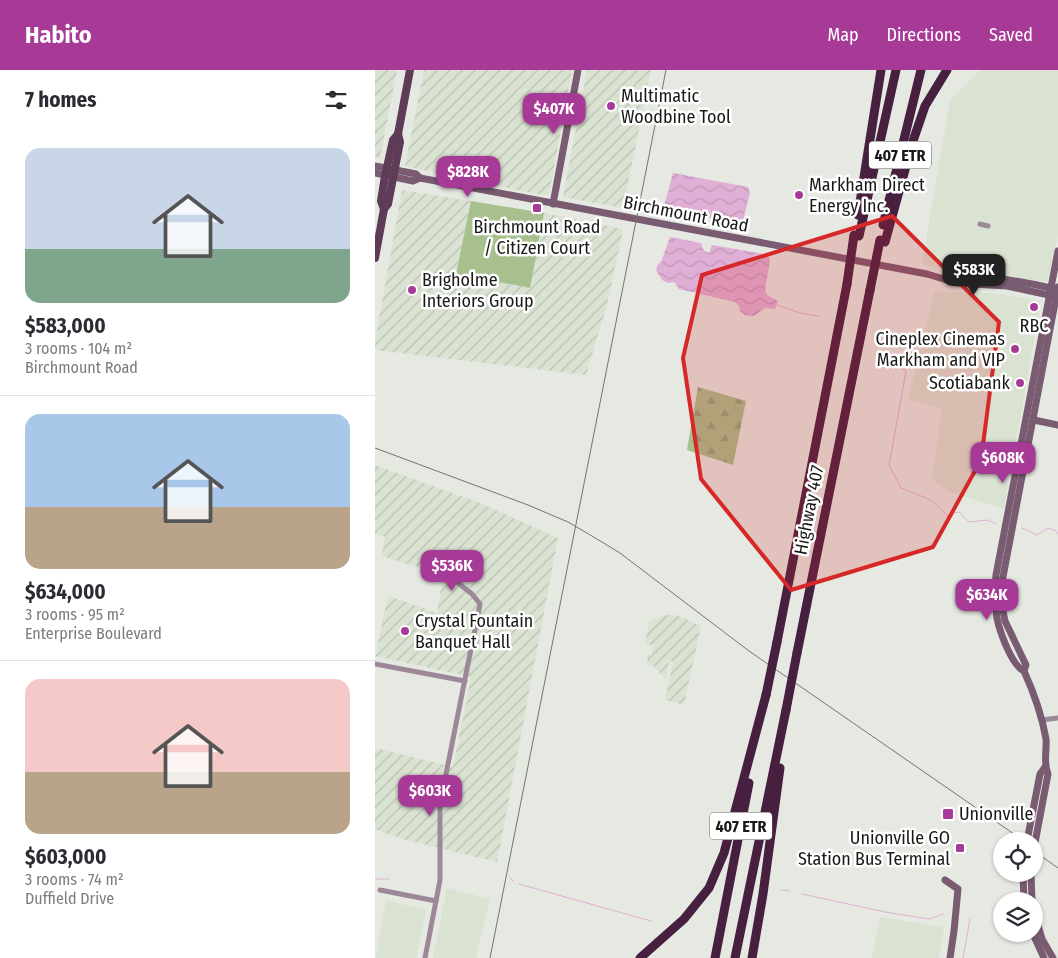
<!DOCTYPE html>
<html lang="en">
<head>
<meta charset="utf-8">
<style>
  body { margin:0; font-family:"Fira Sans Condensed",sans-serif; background:#f2f2f3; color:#2b2b33; height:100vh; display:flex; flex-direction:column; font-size:19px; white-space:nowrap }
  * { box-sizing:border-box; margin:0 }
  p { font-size:16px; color:#7c7c81 }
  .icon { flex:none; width:28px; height:28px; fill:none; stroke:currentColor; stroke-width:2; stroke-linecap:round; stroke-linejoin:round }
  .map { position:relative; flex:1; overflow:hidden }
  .details { display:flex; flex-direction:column; background:#fff; width:375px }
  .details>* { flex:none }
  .fabs { position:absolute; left:618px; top:762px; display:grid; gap:10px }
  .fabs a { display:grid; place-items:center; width:50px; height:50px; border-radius:50%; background:#fff; box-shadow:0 1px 4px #0004; font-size:25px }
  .price { position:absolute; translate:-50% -42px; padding:0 11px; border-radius:10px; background:#a83a97; color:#fff; font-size:16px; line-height:32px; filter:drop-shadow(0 1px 2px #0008) }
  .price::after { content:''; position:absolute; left:50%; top:30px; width:15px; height:11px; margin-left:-8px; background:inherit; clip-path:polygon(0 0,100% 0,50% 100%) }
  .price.selected { background:#222; color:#fff }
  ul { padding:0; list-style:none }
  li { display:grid; align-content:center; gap:10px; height:265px; padding:0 25px }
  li+li { border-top:1px solid #e1e1e2 }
  li span { display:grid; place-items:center; height:155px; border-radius:15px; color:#555 }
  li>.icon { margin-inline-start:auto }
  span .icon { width:90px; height:90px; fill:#fffc; stroke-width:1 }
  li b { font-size:21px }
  h2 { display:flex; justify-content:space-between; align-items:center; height:60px; padding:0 25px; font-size:21px }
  header { display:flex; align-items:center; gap:30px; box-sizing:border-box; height:70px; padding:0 25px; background:#a83a97; color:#fff }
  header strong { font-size:24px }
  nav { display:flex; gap:28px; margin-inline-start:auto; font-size:18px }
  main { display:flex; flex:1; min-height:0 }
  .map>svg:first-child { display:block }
  .built { fill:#dae2d2 }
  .industrial { fill:url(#industrial-furrows) }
  .grass { fill:#a7c08e }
  .forest { fill:url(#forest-firs) }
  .water { fill:url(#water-waves) }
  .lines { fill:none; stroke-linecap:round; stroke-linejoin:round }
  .stream { stroke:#e0afd5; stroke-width:1 }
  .street { stroke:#9d8898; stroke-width:5 }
  .secondary { stroke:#795b72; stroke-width:7 }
  .primary { stroke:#5e3b57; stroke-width:8 }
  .highway { stroke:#472040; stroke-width:9 }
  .rail { stroke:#727570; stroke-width:1 }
  .highway-bridge { stroke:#472040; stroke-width:9 }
  .marked { fill:#d62828; fill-opacity:0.2; stroke:#d62828; stroke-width:4; stroke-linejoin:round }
  .poi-dot { fill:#a83a97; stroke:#fff; stroke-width:2 }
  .labels { text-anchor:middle; stroke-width:5; stroke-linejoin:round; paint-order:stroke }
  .shield { fill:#fff; stroke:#5e5f5d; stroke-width:1 }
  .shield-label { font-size:16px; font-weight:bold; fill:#191a18 }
  .poi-label { font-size:18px; fill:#191a18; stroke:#fff; text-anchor:start }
  .street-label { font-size:18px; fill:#191a18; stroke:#fff }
</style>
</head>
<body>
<header>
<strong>Habito</strong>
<nav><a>Map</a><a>Directions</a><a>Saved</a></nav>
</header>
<main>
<section class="details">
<h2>7 homes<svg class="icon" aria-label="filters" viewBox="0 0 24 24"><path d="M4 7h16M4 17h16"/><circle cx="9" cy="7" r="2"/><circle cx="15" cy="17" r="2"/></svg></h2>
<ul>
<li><span style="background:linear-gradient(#c9d6e8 65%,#7fa58c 0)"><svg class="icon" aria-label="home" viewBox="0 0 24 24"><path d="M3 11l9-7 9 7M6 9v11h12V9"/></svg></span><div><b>$583,000</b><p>3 rooms · 104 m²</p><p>Birchmount Road</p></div></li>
<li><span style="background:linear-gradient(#a9c7e8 60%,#b9a48a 0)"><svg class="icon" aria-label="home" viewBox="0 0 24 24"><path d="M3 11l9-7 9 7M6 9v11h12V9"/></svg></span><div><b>$634,000</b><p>3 rooms · 95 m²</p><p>Enterprise Boulevard</p></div></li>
<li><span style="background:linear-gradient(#f6c9c9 60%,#b9a48a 0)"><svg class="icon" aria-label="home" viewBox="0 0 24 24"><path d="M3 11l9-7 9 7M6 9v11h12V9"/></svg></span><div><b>$603,000</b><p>3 rooms · 74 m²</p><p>Duffield Drive</p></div></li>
</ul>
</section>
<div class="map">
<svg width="683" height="888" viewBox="0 0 683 888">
  <defs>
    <pattern id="industrial-furrows" width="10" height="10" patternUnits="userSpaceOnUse" patternTransform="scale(1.25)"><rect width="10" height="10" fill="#dae2d2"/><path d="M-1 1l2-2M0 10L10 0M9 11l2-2" fill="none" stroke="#bac1b4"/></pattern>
    <pattern id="forest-firs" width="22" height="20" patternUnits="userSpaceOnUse" patternTransform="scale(1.25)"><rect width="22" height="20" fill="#a7c08e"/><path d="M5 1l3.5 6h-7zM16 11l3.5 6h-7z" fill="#8fa47a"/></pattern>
    <pattern id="water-waves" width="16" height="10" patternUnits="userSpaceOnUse" patternTransform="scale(1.25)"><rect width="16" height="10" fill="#e0afd5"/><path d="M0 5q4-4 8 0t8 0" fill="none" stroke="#c096b6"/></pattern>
  </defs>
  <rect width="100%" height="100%" fill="#e5e9e1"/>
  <g class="built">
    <polygon points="605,0 683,0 683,166 672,212 608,203 572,201 547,194 575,30"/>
    <polygon points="560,220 569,222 616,223 666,231 629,439 574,422 557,409 567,339 533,329"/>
    <polygon points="72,818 115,829 101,888 58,888"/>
    <polygon points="11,830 51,840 41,888 1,888"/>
    <polygon points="505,847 569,858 564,888 497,888"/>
  </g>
  <g class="industrial">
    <polygon points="0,0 22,0 5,88 0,87"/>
    <polygon points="49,0 197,0 174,125 166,125 30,96"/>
    <polygon points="212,0 276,0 248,138 188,127"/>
    <polygon points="27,120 96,131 81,204 154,218 169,143 248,159 232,235 211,305 0,280 0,271"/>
    <polygon points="0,395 105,433 183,468 122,792 27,769 0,759 0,678 78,697 96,607 0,586 13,526 62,543 68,505 7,486 10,467 0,464"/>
    <polygon points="290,545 301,545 326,556 309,635 290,630 298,592 294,591 291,609 278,596 272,595 273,585 277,585 278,575 270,574 274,552"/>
  </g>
  <polygon class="grass" points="96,131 169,143 155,218 81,204"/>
  <polygon class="forest" points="323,317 371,331 358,395 312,380"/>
  <g class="water">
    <polygon points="298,103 373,117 375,123 367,154 292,140 289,136"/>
    <polygon points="295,167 326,173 329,181 334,183 337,175 389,184 394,187 395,191 390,220 392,225 403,231 400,239 390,238 379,246 370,245 365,241 364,236 360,232 304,219 299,212 293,213 287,210 281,200 283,194 286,192"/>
  </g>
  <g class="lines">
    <g class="stream">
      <polyline points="402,235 425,243 444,246"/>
      <polyline points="509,282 524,297 531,301 514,395 526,418 556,430 573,446 578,443 584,442 594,452 613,450 621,454"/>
      <polyline points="647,458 662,465 673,458 681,461 683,464"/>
      <polyline points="135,808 138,811"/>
      <polyline points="0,809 14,809"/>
      <polyline points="144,814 276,851"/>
      <polyline points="406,820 415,821"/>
      <polyline points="427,824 510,842 554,849 568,844"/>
      <polyline points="588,888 595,849"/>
    </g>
    <g class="street">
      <polyline points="605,154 613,156"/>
      <polyline points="0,594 90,611"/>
      <polyline points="666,650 683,648"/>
      <polyline points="5,820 61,831"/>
      <polyline points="50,888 65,810 65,738 66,729 105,534 97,524 64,498"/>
    </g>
    <g class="secondary">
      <polyline points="0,96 41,104 45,108 552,204 582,213 632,216 683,227"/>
      <polyline points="0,103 38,111 45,108"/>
      <polyline points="178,134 203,0"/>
      <path d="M571,209C604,204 647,211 680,219"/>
      <polyline points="659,350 683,355"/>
      <path d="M649,601C636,595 622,556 621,541C619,529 620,517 621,505L683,181"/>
      <polyline points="652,771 665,704 670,697"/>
      <path d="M659,778L673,704C668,692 672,681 671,669C667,646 659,623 649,601L651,595L630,551L627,536V512L683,217"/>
      <polyline points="648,804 649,831"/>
      <polyline points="656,804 657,831"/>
      <polyline points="570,810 583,819 579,861 575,888"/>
      <polyline points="659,841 667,869 678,888"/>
      <polyline points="658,864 669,888"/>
    </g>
    <g class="primary">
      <polyline points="9,139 6,131 10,106 18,70 23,64"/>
      <polyline points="0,188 9,139 13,134 25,72 23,64 35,0"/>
    </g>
    <g class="highway">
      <polyline points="483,145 506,0"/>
      <polyline points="508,155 546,0"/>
      <polyline points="484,166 521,0"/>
      <polyline points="510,172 538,71 550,36 572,0"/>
      <polyline points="402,572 472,214"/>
      <polyline points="422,583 495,220"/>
      <polyline points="265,888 309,849 334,818 349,783 391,625"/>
      <polyline points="340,888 374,713"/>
      <polyline points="360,888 411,640"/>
      <polyline points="377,888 388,824 405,698"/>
    </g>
    <g class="rail">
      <polyline points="0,378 153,435 193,452 217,466 245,483 374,581 649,771"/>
      <polyline points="659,781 683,798"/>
      <polyline points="115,888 291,0"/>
    </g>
    <g class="highway-bridge">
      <polyline points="472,214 479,165"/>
      <polyline points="495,220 505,170"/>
      <polyline points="391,625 402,572"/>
      <polyline points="411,640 422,583"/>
    </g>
  </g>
  <path class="marked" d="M517,146L624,252L606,390L558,477L416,520L326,409L308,288L327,205Z"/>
  <g class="poi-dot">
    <circle cx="236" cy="36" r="5"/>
    <circle cx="424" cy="125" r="5"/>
    <rect x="157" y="133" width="10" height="10" rx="2.5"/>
    <circle cx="37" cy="220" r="5"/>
    <circle cx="659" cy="237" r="5"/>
    <circle cx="640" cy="279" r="5"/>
    <circle cx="645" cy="313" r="5"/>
    <circle cx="30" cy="561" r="5"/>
    <rect x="567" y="738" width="12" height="12" rx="2.5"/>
    <rect x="580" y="773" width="10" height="10" rx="2.5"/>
  </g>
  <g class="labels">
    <g class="shield">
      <rect x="494" y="71.5" width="62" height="27" rx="4"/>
      <rect x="335" y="742.5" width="62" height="27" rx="4"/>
    </g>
    <g class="shield-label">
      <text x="525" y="91">407 ETR</text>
      <text x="366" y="762">407 ETR</text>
    </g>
    <g class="poi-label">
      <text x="246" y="32">Multimatic<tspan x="246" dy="21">Woodbine Tool</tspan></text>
      <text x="434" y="121">Markham Direct<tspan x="434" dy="21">Energy Inc.</tspan></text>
      <text x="162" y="163" text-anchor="middle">Birchmount Road<tspan x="162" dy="21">/ Citizen Court</tspan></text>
      <text x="47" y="216">Brigholme<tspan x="47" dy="21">Interiors Group</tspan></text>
      <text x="659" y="262" text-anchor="middle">RBC</text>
      <text x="630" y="275" text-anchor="end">Cineplex Cinemas<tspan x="630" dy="21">Markham and VIP</tspan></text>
      <text x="635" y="319" text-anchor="end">Scotiabank</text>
      <text x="40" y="557">Crystal Fountain<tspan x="40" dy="21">Banquet Hall</tspan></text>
      <text x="584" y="750">Unionville</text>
      <text x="575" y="774" text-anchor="end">Unionville GO<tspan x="575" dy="21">Station Bus Terminal</tspan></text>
    </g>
    <g class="street-label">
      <text transform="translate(311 144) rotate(11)" y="6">Birchmount Road</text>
      <text transform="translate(434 440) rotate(-79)" y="6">Highway 407</text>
    </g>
  </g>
</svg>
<div class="fabs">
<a><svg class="icon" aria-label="locate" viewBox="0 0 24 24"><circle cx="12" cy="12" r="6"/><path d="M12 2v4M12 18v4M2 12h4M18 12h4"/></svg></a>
<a><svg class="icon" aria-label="layers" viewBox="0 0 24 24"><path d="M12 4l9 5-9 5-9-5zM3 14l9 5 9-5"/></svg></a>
</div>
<b class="price" style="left:179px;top:65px">$407K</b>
<b class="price" style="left:93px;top:128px">$828K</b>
<b class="price selected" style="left:599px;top:226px">$583K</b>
<b class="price" style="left:628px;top:414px">$608K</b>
<b class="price" style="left:77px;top:522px">$536K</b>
<b class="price" style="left:612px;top:551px">$634K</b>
<b class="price" style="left:55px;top:747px">$603K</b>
</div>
</main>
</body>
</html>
